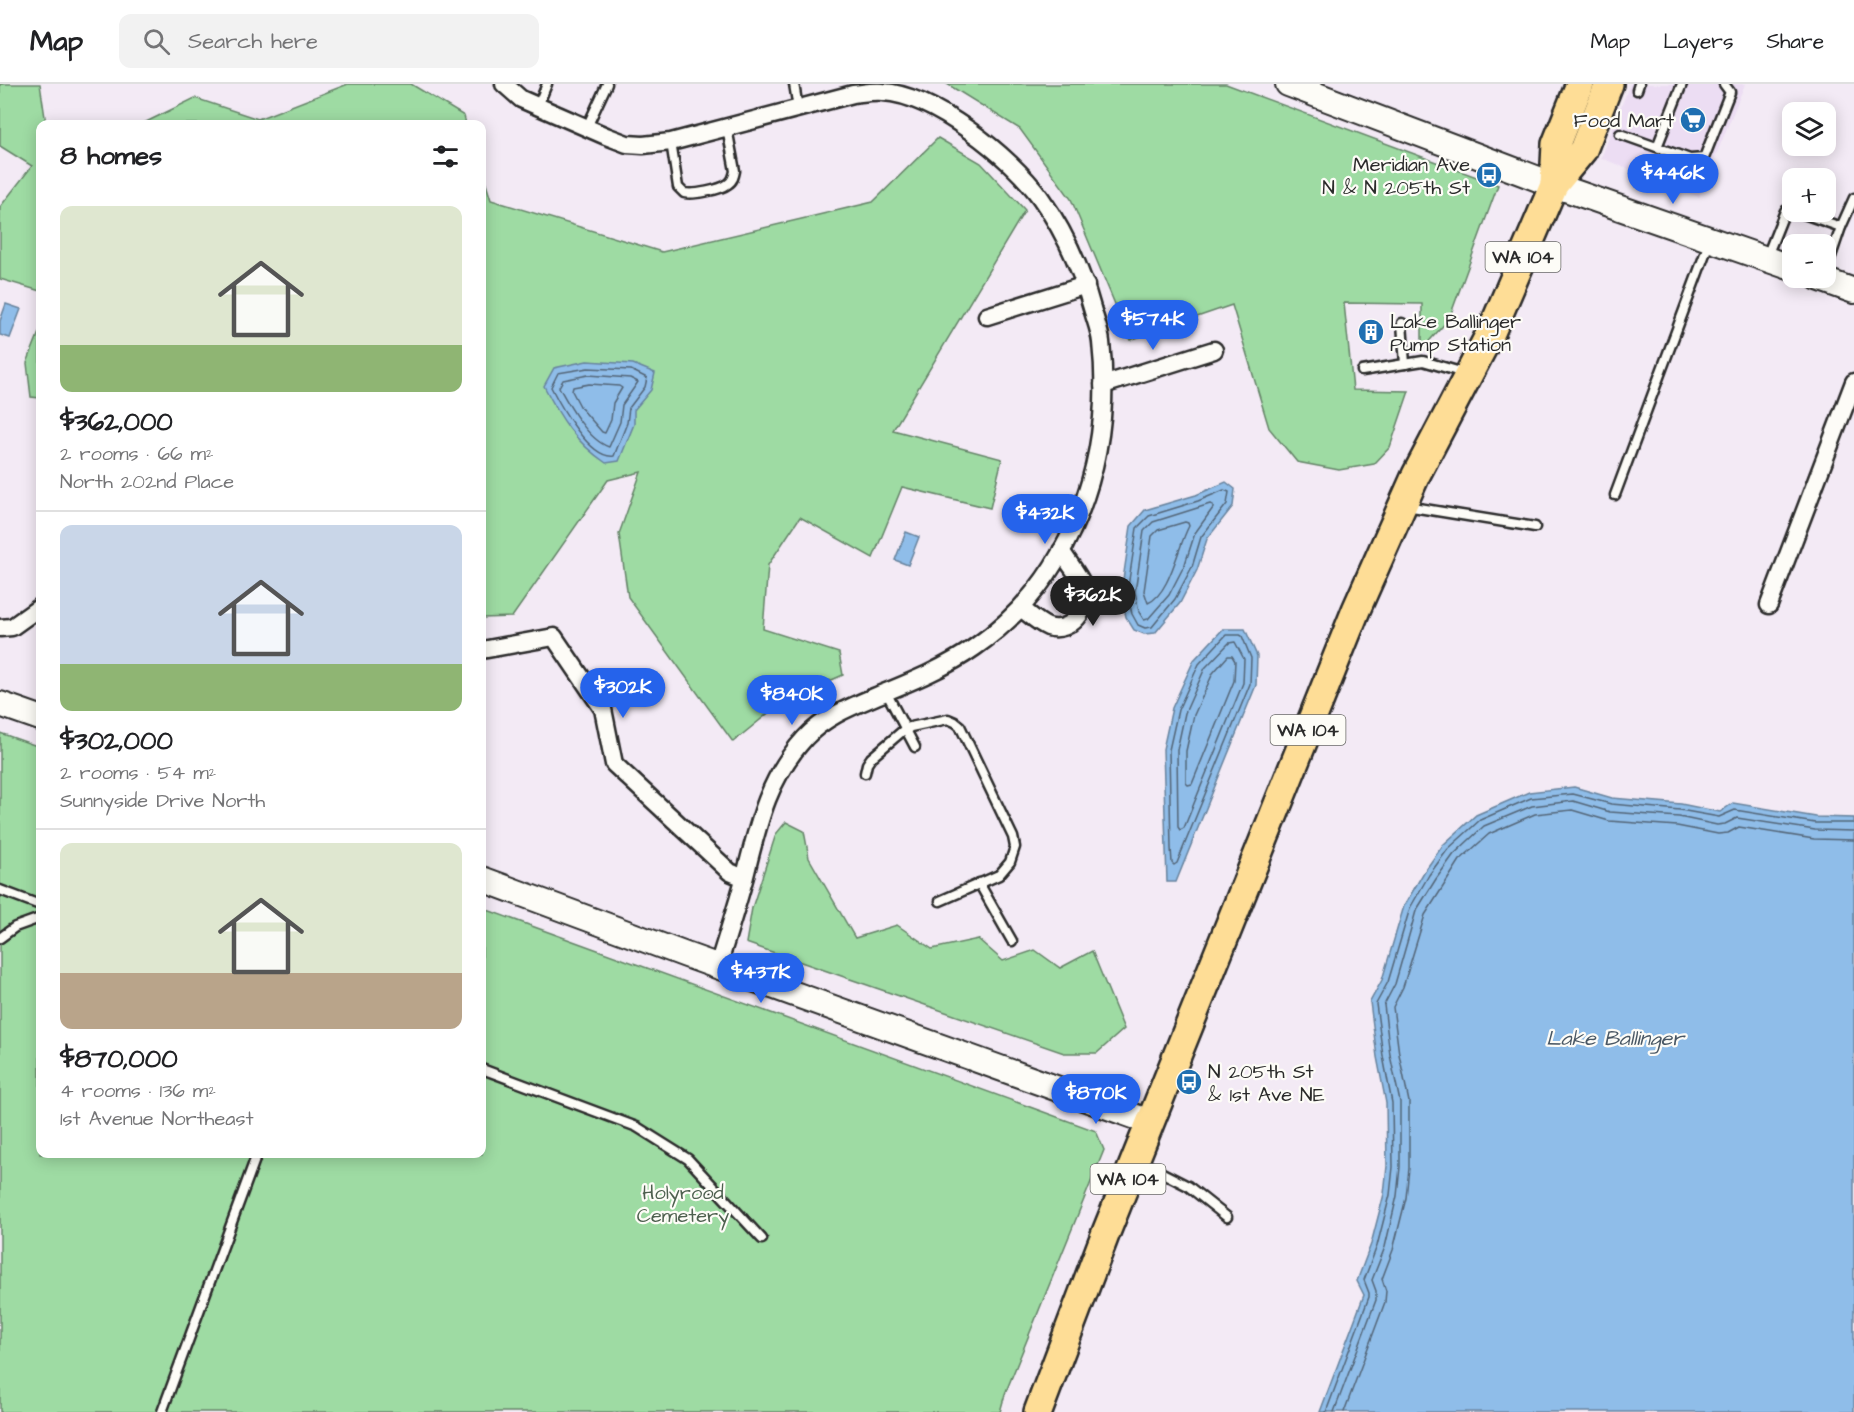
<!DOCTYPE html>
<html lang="en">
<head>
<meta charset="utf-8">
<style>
  body { margin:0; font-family:"Architects Daughter",sans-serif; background:#f2f2f2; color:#202124; height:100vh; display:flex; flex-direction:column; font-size:22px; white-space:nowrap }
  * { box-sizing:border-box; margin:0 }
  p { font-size:20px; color:#757577 }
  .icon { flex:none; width:33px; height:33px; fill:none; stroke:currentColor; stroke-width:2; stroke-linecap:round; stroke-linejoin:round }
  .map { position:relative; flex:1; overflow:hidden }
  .sheet { position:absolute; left:36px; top:36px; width:450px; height:1038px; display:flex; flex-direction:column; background:#fff; border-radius:12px; box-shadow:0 3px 15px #0003 }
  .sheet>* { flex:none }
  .fabs { position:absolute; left:1782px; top:18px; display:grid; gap:12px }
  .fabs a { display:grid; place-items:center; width:54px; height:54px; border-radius:12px; background:#fff; box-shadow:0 3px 15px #0003; font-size:30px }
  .price { position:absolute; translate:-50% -51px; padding:0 14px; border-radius:21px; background:#2563eb; color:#fff; font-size:20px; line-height:39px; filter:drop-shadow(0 2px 3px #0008) }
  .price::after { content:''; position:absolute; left:50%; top:36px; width:18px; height:14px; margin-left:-9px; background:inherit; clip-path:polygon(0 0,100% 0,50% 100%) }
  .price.current { background:#222; color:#fff }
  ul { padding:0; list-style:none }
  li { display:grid; align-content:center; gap:12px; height:318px; padding:0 24px }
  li+li { border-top:2px solid #e0e0e0 }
  li span { display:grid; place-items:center; height:186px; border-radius:12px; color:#555 }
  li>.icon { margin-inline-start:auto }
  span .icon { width:108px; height:108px; fill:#fffc; stroke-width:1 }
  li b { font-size:26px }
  h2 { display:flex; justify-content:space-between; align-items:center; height:72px; padding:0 24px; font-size:26px }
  header { display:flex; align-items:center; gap:36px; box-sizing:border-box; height:84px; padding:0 30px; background:#fff; border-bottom:2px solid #e0e0e0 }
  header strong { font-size:28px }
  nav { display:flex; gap:33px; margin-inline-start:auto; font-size:21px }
  .search { width:420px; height:54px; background:#f2f2f2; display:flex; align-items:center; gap:15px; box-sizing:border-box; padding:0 21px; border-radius:12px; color:#757577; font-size:22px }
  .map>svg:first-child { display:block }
  .built { fill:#ecddf3 }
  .green { fill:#9edba3; stroke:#648367; stroke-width:1.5 }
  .water { fill:#8fbde9; stroke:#67839d; stroke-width:1.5 }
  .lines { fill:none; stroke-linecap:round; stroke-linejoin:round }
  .shore { stroke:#536577; stroke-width:1.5 }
  .lane-casing { stroke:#2b2b2b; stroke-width:13 }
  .street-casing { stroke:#2b2b2b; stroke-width:21 }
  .secondary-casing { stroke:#2b2b2b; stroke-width:28 }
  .primary-casing { stroke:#2b2b2b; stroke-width:32 }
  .lane { stroke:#fdfcf7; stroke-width:8 }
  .street { stroke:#fdfcf7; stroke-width:16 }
  .secondary { stroke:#fdfcf7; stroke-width:24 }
  .primary { stroke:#fedd96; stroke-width:27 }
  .labels { text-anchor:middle; stroke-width:4.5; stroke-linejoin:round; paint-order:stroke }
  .shield { fill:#fdfcf7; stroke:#6a6a68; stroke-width:1.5 }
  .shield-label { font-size:18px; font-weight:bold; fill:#2b2b2b }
  .poi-label { font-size:20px; fill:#2b2b2b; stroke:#fdfcf7; text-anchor:end }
  .park-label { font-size:20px; fill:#4e604f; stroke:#fdfcf7 }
  .water-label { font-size:21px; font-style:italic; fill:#495764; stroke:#fdfcf7 }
</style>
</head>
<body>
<header>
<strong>Map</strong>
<div class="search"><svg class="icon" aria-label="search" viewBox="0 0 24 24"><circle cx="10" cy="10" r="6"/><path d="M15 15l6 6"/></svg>Search here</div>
<nav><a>Map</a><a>Layers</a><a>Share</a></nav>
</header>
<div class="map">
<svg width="1854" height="1328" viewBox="0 0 1854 1328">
  <rect width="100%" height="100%" fill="#f3eaf5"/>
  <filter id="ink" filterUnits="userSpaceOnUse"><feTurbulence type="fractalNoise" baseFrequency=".0167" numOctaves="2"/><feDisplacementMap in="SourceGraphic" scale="12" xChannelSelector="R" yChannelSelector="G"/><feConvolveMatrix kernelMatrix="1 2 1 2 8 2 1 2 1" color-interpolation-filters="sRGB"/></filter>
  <g filter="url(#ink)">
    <polygon class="built" points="1630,0 1745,0 1699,113 1601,74"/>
    <g class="green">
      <polygon points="0,0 40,0 46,40 40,40 40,207 0,195 0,123 32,82 0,62"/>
      <polygon points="348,0 411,0 464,32 466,40 142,40 195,14 258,35"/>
      <polygon points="947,0 1226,0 1498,101 1449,235 1422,265 1422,220 1344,219 1353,306 1409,307 1390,363 1374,380 1339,386 1297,378 1269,344 1232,221 1130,256 1071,115 1020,45"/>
      <polygon points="938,54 981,79 1025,126 893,346 1002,375 990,424 902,403 873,474 800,433 768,481 763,545 839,569 843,591 782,618 733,658 628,513 619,450 641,388 608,396 512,533 482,534 482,87 491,116 662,168 873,118"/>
      <polygon points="40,246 40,314 31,313 27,279"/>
      <polygon points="0,649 40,663 40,1070 482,1070 482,824 1096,1047 1104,1066 1005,1310 1000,1328 0,1328"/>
      <polygon points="786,738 804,747 809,774 855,854 897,841 932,865 978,855 1003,877 1035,866 1060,884 1092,867 1124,945 1097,969 1064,969 746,859 752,824 776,750"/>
    </g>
    <g class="water">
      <polygon points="6,220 21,225 10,254 0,251 0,237"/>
      <path d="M587,277L633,280L655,289L651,306L634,326V340L619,377L606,379C575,358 561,335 544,302L554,284Z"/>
      <polygon points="1226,398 1235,405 1233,422 1207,455 1197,486 1180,519 1155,549 1144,550 1134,546 1126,533 1121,509 1131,442 1145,426 1196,411"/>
      <polygon points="906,448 919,453 908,481 895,476"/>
      <polygon points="1223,545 1245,545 1257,572 1256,601 1176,798 1167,798 1163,665 1172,624 1194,576"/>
      <polygon points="1574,703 1612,714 1681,720 1720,728 1733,719 1816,733 1854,734 1854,1328 1320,1328 1364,1211 1357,1197 1371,1160 1384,1110 1387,1082 1386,1019 1377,973 1370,918 1382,896 1404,822 1424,788 1443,761 1476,731 1529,708"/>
    </g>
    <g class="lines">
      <g class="shore">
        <path d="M588,284L631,286L647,294L645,303L629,324L627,339L614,372C590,376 560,321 551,303L558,289Z"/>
        <path d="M588,291L630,294L638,298L622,321L620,338L609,363C588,356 570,323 559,303L563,296Z"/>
        <polygon points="589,300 619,302 622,304 613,319 611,336 605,349 602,348 581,324 572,307 573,303"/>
        <polygon points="1224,406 1229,408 1227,420 1201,453 1192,483 1175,515 1152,543 1145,544 1138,541 1132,530 1127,509 1137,444 1149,432 1198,417"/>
        <polygon points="1210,420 1213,421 1213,424 1195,449 1185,480 1169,511 1148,535 1144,536 1139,528 1135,508 1144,447 1153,438"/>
        <path d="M1185,438L1188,439L1189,442C1178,462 1170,510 1148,519L1144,507L1152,452L1158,446Z"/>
        <polygon points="1226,551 1240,551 1242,552 1251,574 1250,600 1177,779 1174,781 1172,779 1171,764 1169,666 1178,626 1199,580"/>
        <polygon points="1235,558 1244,575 1243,599 1184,744 1180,746 1178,743 1177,666 1185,629 1205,584 1229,559"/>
        <polygon points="1228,572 1232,572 1235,577 1234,597 1192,700 1188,701 1186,699 1186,667 1194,631 1213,589"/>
        <polyline points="1326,1328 1369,1213 1369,1209 1364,1196 1377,1162 1390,1111 1393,1083 1392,1019 1383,972 1376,920 1388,898 1410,824 1429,791 1448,765 1480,736 1531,714 1573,710 1611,720 1680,726 1719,733 1735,726 1815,739 1854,739"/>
        <polyline points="1334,1328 1376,1216 1376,1207 1372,1196 1385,1163 1397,1112 1400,1083 1400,1018 1390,971 1384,921 1395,900 1416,827 1436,795 1454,770 1484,742 1532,722 1573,717 1610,728 1679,733 1717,741 1725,740 1737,734 1815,746 1854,747"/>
        <polyline points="1344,1328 1385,1218 1386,1207 1382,1195 1393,1166 1406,1114 1409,1084 1409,1018 1399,970 1393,923 1403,903 1425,831 1460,776 1489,750 1535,730 1572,726 1609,737 1677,742 1718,750 1728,749 1739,743 1814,755 1854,756"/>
      </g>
      <g class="lane-casing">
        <g id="lane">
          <polyline points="794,0 798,24"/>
          <polyline points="1637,6 1639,0"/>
          <polyline points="538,22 547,0"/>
          <polyline points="587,43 607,0"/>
          <polyline points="1620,50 1690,75 1704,74 1730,8 1724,0"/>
          <path d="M671,58L678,103L684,109C694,111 720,106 728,100C733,97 734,92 735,87L727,44"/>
          <polyline points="1657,63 1682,0"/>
          <polyline points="1798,128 1841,143"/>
          <polyline points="1767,172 1785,127 1790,124 1792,125"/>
          <polyline points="1826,187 1841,143 1854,114"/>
          <polyline points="1402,239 1405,280"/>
          <polyline points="1362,287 1423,277 1464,289"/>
          <polyline points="1615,411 1709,159"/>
          <polyline points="1406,422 1535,443"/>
          <polyline points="886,608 915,663"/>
          <polyline points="865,689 867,680 871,674 906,644 948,635 955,638 960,642 1013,753 1015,763 1010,778 999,791 940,817"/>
          <polyline points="979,799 1012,857"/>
          <polyline points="0,806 40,821"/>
          <polyline points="0,854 15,843 40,834"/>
          <polyline points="482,985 637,1043 688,1075 762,1155"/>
          <polyline points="1139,1077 1188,1102 1227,1133"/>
          <polyline points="162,1328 257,1070"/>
        </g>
      </g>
      <g class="street-casing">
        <g id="street">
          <path d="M504,0L521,15L606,52L627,60L643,61L671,58L853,10C863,9 873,7 883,8C934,11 1011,73 1040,113C1065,148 1081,184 1092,224C1095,235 1100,247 1101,258C1114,374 1073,495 975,563C947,583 913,597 881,610C855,621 825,632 805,654C768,694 758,740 745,792C737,822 727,852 718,882"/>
          <polyline points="987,232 1086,201"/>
          <polyline points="1103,301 1214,266"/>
          <polyline points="1769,521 1854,298"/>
          <path d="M1021,524C1029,530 1038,539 1048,543C1071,550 1091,524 1084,503C1079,491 1069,479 1061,467"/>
          <polyline points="0,544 12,543 40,523"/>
          <polyline points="482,566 554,553 603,625 614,680 730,788 744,794"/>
        </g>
      </g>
      <g class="secondary-casing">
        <g id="secondary">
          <polyline points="1288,0 1554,101 1792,184"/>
          <polyline points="1818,194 1854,207"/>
          <polyline points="0,620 40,634"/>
          <polyline points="482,795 686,871 1150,1038"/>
        </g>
      </g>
      <g class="primary-casing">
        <g id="primary">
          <polyline points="1554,101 1556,60 1580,0"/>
          <polyline points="1038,1328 1105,1151 1356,526 1416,391 1492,246 1554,101 1583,66 1609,0"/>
        </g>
      </g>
      <use href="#lane" class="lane"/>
      <use href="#street" class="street"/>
      <use href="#secondary" class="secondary"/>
      <use href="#primary" class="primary"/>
    </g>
  </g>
  <defs>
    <g id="supermarket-disc" transform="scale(1.35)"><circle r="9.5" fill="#1f6fb2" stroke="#fdfcf7"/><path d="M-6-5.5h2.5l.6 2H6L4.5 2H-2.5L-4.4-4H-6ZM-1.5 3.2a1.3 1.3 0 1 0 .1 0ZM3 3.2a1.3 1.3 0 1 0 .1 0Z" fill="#fff"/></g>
    <g id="bus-disc" transform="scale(1.35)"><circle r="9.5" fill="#1f6fb2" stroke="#fdfcf7"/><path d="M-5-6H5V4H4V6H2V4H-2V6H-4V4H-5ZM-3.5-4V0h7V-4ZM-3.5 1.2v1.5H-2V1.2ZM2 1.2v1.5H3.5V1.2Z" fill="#fff"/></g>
    <g id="building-disc" transform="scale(1.35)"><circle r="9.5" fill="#1f6fb2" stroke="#fdfcf7"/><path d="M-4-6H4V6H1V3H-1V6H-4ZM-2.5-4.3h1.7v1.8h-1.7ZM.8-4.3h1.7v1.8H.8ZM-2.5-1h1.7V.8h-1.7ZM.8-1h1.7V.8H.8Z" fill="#fff"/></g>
  </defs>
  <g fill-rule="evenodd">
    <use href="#supermarket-disc" x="1693" y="36"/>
    <use href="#bus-disc" x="1489" y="91"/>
    <use href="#building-disc" x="1371" y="248"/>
    <use href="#bus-disc" x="1189" y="998"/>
  </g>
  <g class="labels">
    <g class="shield">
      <rect x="1485.5" y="158" width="75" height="30" rx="4.5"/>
      <rect x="1270.5" y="631" width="75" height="30" rx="4.5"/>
      <rect x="1090.5" y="1080" width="75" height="30" rx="4.5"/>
    </g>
    <g class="shield-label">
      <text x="1523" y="179">WA 104</text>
      <text x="1308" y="652">WA 104</text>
      <text x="1128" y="1101">WA 104</text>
    </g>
    <g class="poi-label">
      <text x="1674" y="43">Food Mart</text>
      <text x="1470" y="87">Meridian Ave<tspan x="1470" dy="23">N &amp; N 205th St</tspan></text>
      <text x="1390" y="244" text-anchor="start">Lake Ballinger<tspan x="1390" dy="23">Pump Station</tspan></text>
      <text x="1208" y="994" text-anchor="start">N 205th St<tspan x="1208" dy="23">&amp; 1st Ave NE</tspan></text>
    </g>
    <g class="park-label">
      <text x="683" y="1115">Holyrood<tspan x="683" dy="23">Cemetery</tspan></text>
    </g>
    <g class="water-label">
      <text x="1615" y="961">Lake Ballinger</text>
    </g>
  </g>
</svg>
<div class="fabs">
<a><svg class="icon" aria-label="layers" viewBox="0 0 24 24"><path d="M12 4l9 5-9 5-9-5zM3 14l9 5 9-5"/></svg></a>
<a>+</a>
<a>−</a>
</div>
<b class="price" style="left:1673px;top:121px">$446K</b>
<b class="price" style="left:1153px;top:267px">$574K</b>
<b class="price" style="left:1045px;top:461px">$432K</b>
<b class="price current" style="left:1093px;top:543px">$362K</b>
<b class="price" style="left:623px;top:635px">$302K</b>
<b class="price" style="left:792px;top:642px">$840K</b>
<b class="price" style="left:761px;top:920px">$437K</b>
<b class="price" style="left:1096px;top:1041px">$870K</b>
<section class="sheet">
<h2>8 homes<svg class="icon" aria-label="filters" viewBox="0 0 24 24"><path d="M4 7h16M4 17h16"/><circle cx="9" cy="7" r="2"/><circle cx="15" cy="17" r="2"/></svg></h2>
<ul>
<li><span style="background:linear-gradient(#dfe7d0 75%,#8fb573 0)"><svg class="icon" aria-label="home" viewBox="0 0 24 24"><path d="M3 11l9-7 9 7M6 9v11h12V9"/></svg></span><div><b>$362,000</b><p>2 rooms · 66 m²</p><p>North 202nd Place</p></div></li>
<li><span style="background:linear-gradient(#c9d6e8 75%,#8fb573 0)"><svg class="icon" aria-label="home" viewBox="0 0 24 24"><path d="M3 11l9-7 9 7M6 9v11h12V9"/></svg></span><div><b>$302,000</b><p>2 rooms · 54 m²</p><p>Sunnyside Drive North</p></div></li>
<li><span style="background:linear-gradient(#dfe7d0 70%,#b9a48a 0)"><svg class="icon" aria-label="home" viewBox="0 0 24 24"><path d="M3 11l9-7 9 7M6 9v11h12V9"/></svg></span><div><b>$870,000</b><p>4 rooms · 136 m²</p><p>1st Avenue Northeast</p></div></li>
</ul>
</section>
</div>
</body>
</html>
